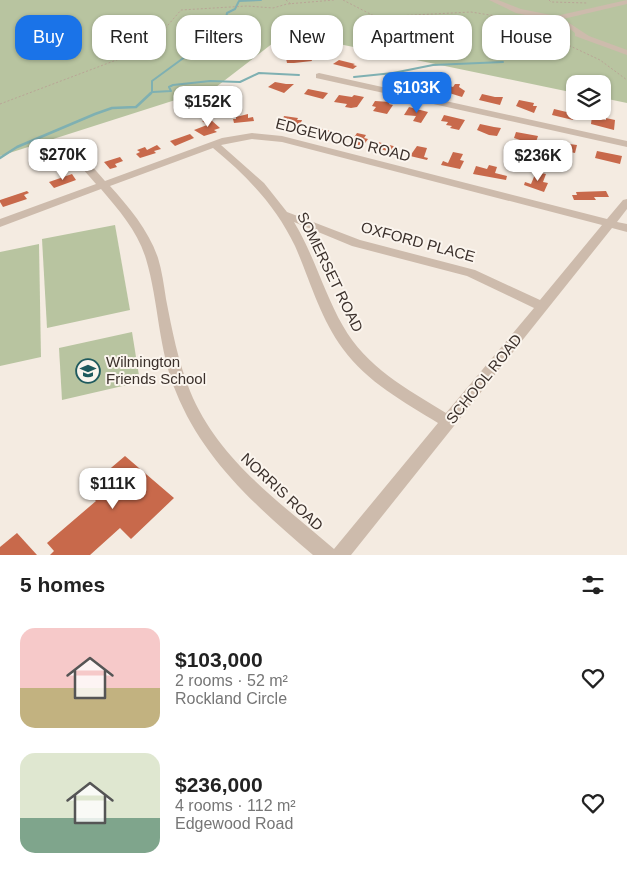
<!DOCTYPE html>
<html lang="en">
<head>
<meta charset="utf-8">
<style>
  body { margin:0; font-family:Helvetica,sans-serif; background:#f2f2f2; color:#222; height:100vh; display:flex; flex-direction:column; font-size:19px; white-space:nowrap }
  * { box-sizing:border-box; margin:0 }
  p { font-size:16px; color:#767676 }
  .icon { flex:none; width:28px; height:28px; fill:none; stroke:currentColor; stroke-width:2; stroke-linecap:round; stroke-linejoin:round }
  .map { position:relative; height:555px; overflow:hidden }
  .panel { display:flex; flex-direction:column; background:#fff; flex:1 }
  .panel>* { flex:none }
  .guide { position:absolute; left:15px; top:15px; width:598px; height:45px; display:flex; gap:10px }
  .buttons { position:absolute; left:566px; top:75px; display:grid; gap:10px }
  .buttons a { display:grid; place-items:center; width:45px; height:45px; border-radius:10px; background:#fff; box-shadow:0 1px 4px #0004; font-size:25px }
  .price { position:absolute; translate:-50% -42px; padding:0 11px; border-radius:10px; background:#fff; color:#222; font-size:16px; line-height:32px; filter:drop-shadow(0 1px 2px #0008) }
  .price::after { content:''; position:absolute; left:50%; top:30px; width:15px; height:11px; margin-left:-8px; background:inherit; clip-path:polygon(0 0,100% 0,50% 100%) }
  .price.current { background:#1a73e8; color:#fff }
  ul { padding:0; list-style:none }
  li { display:flex; align-items:center; gap:15px; height:125px; padding:0 20px }
  li span { display:grid; place-items:center; flex:none; width:140px; height:100px; border-radius:15px; color:#555 }
  li>.icon { margin-inline-start:auto }
  span .icon { width:60px; height:60px; fill:#fffc; stroke-width:1 }
  li b { font-size:21px }
  h2 { display:flex; justify-content:space-between; align-items:center; height:60px; padding:0 20px; font-size:21px }
  .tag { padding:0 18px; border-radius:15px; background:#fff; box-shadow:0 1px 4px #0004; font-size:18px; line-height:45px }
  .tag.current { background:#1a73e8; color:#fff }
  .map>svg:first-child { display:block }
  .green { fill:#b8c4a0 }
  .lines { fill:none; stroke-linecap:round; stroke-linejoin:round }
  .stream-far1 { stroke:#7fb0b2; stroke-width:2 }
  .stream { stroke:#7fb0b2; stroke-width:2.5 }
  .building { fill:#c8694b }
  .path { stroke:#b9a596; stroke-width:1; stroke-dasharray:2 2; stroke-linecap:butt }
  .minor { fill:#cdbbac; fill-rule:evenodd }
  .labels { text-anchor:middle; stroke-width:4; stroke-linejoin:round; paint-order:stroke }
  .street-label { font-size:15px; fill:#3b302b; stroke:#fbf5ee }
  .poi-label { font-size:15px; fill:#3b302b; stroke:#fbf5ee; text-anchor:start }
</style>
</head>
<body>
<div class="map">
<svg width="627" height="555" viewBox="0 0 627 555">
  <rect width="100%" height="100%" fill="#f4ebe1"/>
  <g class="green">
    <polygon points="0,0 627,0 627,103 603,98 602,84 575,84 575,93 286,33 216,87 0,156"/>
    <polygon points="115,225 130,310 47,328 42,239"/>
    <polygon points="39,244 41,357 0,366 0,252"/>
    <polygon points="132,332 140,382 62,400 59,348"/>
  </g>
  <g class="lines">
    <g class="stream-far1">
      <polyline points="354,77 393,73 433,65 503,62"/>
      <polyline points="153,92 171,91 169,87 173,85 210,81 240,82 259,73 299,75"/>
      <polyline points="149,95 152,92 152,81 208,40 211,32 225,23 227,13 235,9 239,1 261,0"/>
    </g>
    <polyline class="stream" points="0,158 17,147 95,114 112,108 136,107 151,93"/>
  </g>
  <g class="building">
    <polygon points="310,56 312,61 294,63 287,63 286,58"/>
    <polygon points="339,60 355,64 353,65 357,66 353,69 333,64"/>
    <polygon points="413,81 433,85 430,90 410,85"/>
    <polygon points="275,82 286,84 294,84 284,93 268,87"/>
    <polygon points="455,84 460,84 459,87 465,91 462,97 446,92 449,86 453,87"/>
    <polygon points="308,89 328,93 323,99 304,94"/>
    <polygon points="482,94 495,97 503,97 500,105 479,100"/>
    <polygon points="339,95 352,97 354,95 364,97 357,107 351,108 345,107 347,104 334,102"/>
    <polygon points="519,100 534,103 533,106 537,106 534,113 516,106"/>
    <polygon points="375,101 390,102 389,104 393,105 387,114 373,111 376,107 372,106"/>
    <polygon points="409,107 428,112 421,123 413,121 416,116 404,115"/>
    <polygon points="554,109 575,114 573,120 552,115"/>
    <polygon points="248,114 248,118 253,117 254,121 234,123 233,119 236,119 236,117"/>
    <polygon points="444,115 465,120 459,130 450,128 452,126 446,125 448,122 441,121"/>
    <polygon points="284,116 298,118 297,120 302,120 300,125 281,124"/>
    <polygon points="592,116 606,120 606,118 615,120 614,130 591,124"/>
    <polygon points="210,119 220,128 214,130 217,132 204,136 194,130 207,125 202,121"/>
    <polygon points="480,124 494,127 501,128 497,136 489,135 477,130"/>
    <polygon points="313,128 332,131 330,133 333,134 330,138 309,133"/>
    <polygon points="516,132 538,136 535,145 514,138"/>
    <polygon points="357,133 366,135 364,138 368,139 363,146 350,143"/>
    <polygon points="190,134 194,138 175,146 170,141"/>
    <polygon points="378,142 397,147 395,149 399,150 397,153 379,149 380,147 375,146"/>
    <polygon points="555,142 577,145 575,153 560,150 559,153 552,151"/>
    <polygon points="157,145 161,149 154,151 156,153 140,158 136,154 140,152 137,150 145,147 147,150"/>
    <polygon points="417,146 427,148 424,157 428,158 427,160 410,156"/>
    <polygon points="597,151 622,156 620,164 595,158"/>
    <polygon points="453,152 463,154 460,160 464,161 460,169 441,165 443,161 448,163"/>
    <polygon points="120,157 123,161 115,164 117,167 110,169 104,162"/>
    <polygon points="489,165 497,167 495,173 507,176 506,180 473,174 476,166 487,169"/>
    <polygon points="536,172 546,174 543,182 548,183 544,192 524,185 525,182 531,184"/>
    <polygon points="72,174 76,180 54,188 49,182"/>
    <polygon points="27,191 29,193 24,195 27,199 3,207 0,202 0,200"/>
    <polygon points="606,191 609,197 594,197 596,200 574,200 572,195 577,195 576,192"/>
    <polygon points="125,456 174,498 131,539 120,528 90,555 50,555 54,551 47,543 96,501 85,490"/>
    <polygon points="17,533 37,555 0,555 0,547"/>
  </g>
  <g class="lines">
    <g class="path">
      <polyline points="286,0 291,4"/>
      <polyline points="343,0 376,17 471,12 502,17 533,29"/>
      <polyline points="549,0 551,2 588,3"/>
      <polyline points="551,37 600,60 627,80"/>
      <polyline points="0,104 143,50 156,39 181,10 247,6 273,8 287,4 334,0"/>
    </g>
    <g class="minor">
      <path d="M489,0H498L521,9L556,16L627,0V4L563,19L589,36L627,50V55L575,36V33L569,28C557,34 542,33 534,22L539,18L516,13ZM550,19L564,25L550,27L542,22Z"/>
      <polygon points="319,73 627,141 627,147 316,78 316,74"/>
      <path d="M252,133L282,136L607,219L623,200L627,199V209L617,222L627,224V232L612,228L351,555H313C258,508 203,460 176,392C158,349 159,303 146,259C138,232 119,210 101,189L0,227V219L96,184L75,160V156H83L105,181L222,138ZM252,139L282,142L602,225L540,300L475,270L360,240L287,212L264,183L221,145ZM213,148C247,176 276,206 295,246C310,280 320,318 343,349C367,382 404,402 438,423L334,549C280,502 218,460 190,391C178,361 172,330 166,299C164,286 162,271 158,258C149,231 129,207 110,186ZM294,222L352,246L467,276L534,308L446,413C407,389 366,367 343,326C324,293 314,255 294,222Z"/>
    </g>
  </g>
  <defs>
    <g id="school-ring" transform="scale(1.25)"><circle r="9.5" fill="#fbf5ee" stroke="#1f5a5e" stroke-width="1.5"/><path d="M0-5L7-2L0 1L-7-2ZM-4 1L0 2.5L4 1V4Q0 6-4 4Z" fill="#1f5a5e"/></g>
  </defs>
  <g fill-rule="evenodd">
    <use href="#school-ring" x="88" y="371"/>
  </g>
  <g class="labels">
    <g class="street-label">
      <text transform="translate(343 140) rotate(14)" y="5">EDGEWOOD ROAD</text>
      <text transform="translate(418 242) rotate(15)" y="5">OXFORD PLACE</text>
      <text transform="translate(330 272) rotate(64)" y="5">SOMERSET ROAD</text>
      <text transform="translate(484 379) rotate(-51)" y="5">SCHOOL ROAD</text>
      <text transform="translate(282 492) rotate(43)" y="5">NORRIS ROAD</text>
    </g>
    <g class="poi-label">
      <text x="106" y="367">Wilmington<tspan x="106" dy="17">Friends School</tspan></text>
    </g>
  </g>
</svg>
<div class="buttons">
<a><svg class="icon" aria-label="layers" viewBox="0 0 24 24"><path d="M12 4l9 5-9 5-9-5zM3 14l9 5 9-5"/></svg></a>
</div>
<b class="price current" style="left:417px;top:114px">$103K</b>
<b class="price" style="left:208px;top:128px">$152K</b>
<b class="price" style="left:63px;top:181px">$270K</b>
<b class="price" style="left:538px;top:182px">$236K</b>
<b class="price" style="left:113px;top:510px">$111K</b>
<div class="guide">
<a class="tag current">Buy</a>
<a class="tag">Rent</a>
<a class="tag">Filters</a>
<a class="tag">New</a>
<a class="tag">Apartment</a>
<a class="tag">House</a>
</div>
</div>
<section class="panel">
<h2>5 homes<svg class="icon" aria-label="filters" viewBox="0 0 24 24"><path d="M4 7h16M4 17h16"/><circle cx="9" cy="7" r="2"/><circle cx="15" cy="17" r="2"/></svg></h2>
<ul>
<li><span style="background:linear-gradient(#f6c9c9 60%,#c2b280 0)"><svg class="icon" aria-label="home" viewBox="0 0 24 24"><path d="M3 11l9-7 9 7M6 9v11h12V9"/></svg></span><div><b>$103,000</b><p>2 rooms · 52 m²</p><p>Rockland Circle</p></div><svg class="icon" aria-label="heart" viewBox="0 0 24 24"><path d="M12 20l-8-8c-3-5 5-10 8-4 3-6 11-1 8 4z"/></svg></li>
<li><span style="background:linear-gradient(#dfe7d0 65%,#7fa58c 0)"><svg class="icon" aria-label="home" viewBox="0 0 24 24"><path d="M3 11l9-7 9 7M6 9v11h12V9"/></svg></span><div><b>$236,000</b><p>4 rooms · 112 m²</p><p>Edgewood Road</p></div><svg class="icon" aria-label="heart" viewBox="0 0 24 24"><path d="M12 20l-8-8c-3-5 5-10 8-4 3-6 11-1 8 4z"/></svg></li>
</ul>
</section>
</body>
</html>
